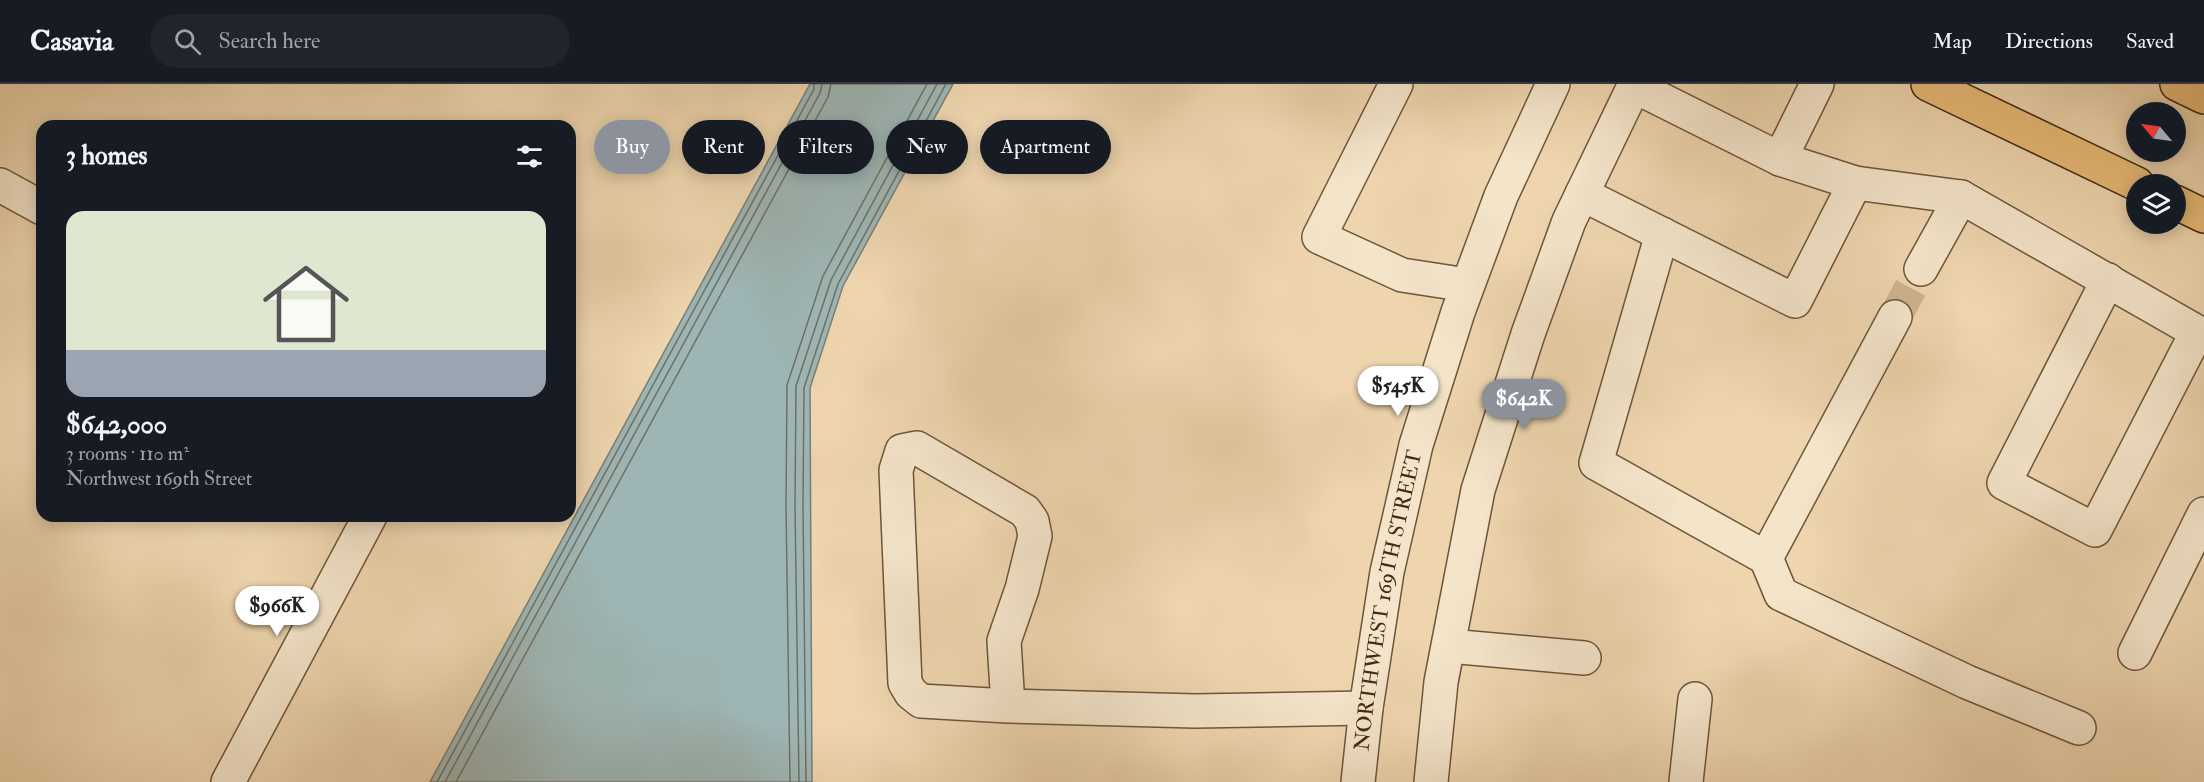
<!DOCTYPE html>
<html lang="en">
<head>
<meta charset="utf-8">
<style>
  body { margin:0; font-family:"IM FELL Double Pica",serif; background:#20242c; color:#f1f3f6; height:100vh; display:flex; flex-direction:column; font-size:22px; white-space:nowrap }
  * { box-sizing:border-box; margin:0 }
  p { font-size:20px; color:#9ea1a6 }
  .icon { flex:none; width:33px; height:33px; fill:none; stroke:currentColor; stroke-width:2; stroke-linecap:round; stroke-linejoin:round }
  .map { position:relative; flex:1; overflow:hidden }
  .details { position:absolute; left:36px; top:36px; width:540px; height:402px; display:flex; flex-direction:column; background:#171b24; border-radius:18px; box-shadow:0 3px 15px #0003 }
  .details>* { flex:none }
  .top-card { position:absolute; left:594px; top:36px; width:570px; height:54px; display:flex; gap:12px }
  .needle { width:39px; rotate:299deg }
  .controls { position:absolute; left:2126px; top:18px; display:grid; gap:12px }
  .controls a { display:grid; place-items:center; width:60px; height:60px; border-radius:50%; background:#171b24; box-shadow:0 3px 15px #0003; font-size:30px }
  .price { position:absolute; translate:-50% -51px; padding:0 14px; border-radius:21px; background:#fff; color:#222; font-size:20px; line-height:39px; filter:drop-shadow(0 2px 3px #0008) }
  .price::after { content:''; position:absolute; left:50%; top:36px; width:18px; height:14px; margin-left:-9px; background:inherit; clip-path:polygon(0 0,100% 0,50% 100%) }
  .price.current { background:#8c9099; color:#fff }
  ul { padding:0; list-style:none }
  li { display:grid; align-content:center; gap:12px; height:318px; padding:0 30px }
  li span { display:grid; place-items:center; height:186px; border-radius:18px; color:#555 }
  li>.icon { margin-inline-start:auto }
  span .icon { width:108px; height:108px; fill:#fffc; stroke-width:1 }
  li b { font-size:26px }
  h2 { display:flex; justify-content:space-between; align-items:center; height:72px; padding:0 30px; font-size:26px }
  .tag { padding:0 21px; border-radius:27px; background:#171b24; box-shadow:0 3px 15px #0003; font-size:21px; line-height:54px }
  .tag.current { background:#8c9099; color:#fff }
  header { display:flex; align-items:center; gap:36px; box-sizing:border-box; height:84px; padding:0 30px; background:#171b24; border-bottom:2px solid #363941 }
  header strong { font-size:28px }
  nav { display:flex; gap:33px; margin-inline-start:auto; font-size:21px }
  .search { width:420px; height:54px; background:#20242c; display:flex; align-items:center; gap:15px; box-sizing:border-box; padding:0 21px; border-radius:33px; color:#9ea1a6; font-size:22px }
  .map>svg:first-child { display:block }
  .water { fill:#9db6b5; stroke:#797e75; stroke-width:1.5 }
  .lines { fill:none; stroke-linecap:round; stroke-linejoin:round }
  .shore { stroke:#707064; stroke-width:1.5 }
  .minor-tunnel { stroke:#ccb38f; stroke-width:33; stroke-dasharray:33 16; stroke-linecap:butt }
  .minor-casing { stroke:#6d553a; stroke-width:36 }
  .major-casing { stroke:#422a14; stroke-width:36 }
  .minor { stroke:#f4e4ca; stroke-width:33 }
  .major { stroke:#e7ba77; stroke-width:33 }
  .labels { text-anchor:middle; stroke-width:5; stroke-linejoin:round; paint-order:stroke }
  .street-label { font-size:21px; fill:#422a14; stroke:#f4e4ca }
</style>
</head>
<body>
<header>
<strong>Casavia</strong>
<div class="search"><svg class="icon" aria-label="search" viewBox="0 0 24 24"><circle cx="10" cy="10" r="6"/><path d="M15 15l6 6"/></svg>Search here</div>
<nav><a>Map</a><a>Directions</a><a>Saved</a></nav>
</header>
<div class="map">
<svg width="2204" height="698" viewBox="0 0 2204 698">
  <rect width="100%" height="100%" fill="#eed5ae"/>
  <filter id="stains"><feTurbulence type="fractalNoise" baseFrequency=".00333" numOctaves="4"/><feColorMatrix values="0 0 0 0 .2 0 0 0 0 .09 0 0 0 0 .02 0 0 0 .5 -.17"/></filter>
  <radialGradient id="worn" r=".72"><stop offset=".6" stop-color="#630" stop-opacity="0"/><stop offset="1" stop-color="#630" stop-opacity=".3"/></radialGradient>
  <polygon class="water" points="810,0 953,0 843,202 810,304 812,698 430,698"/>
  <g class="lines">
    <g class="shore">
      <polyline points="437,698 814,5 814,0"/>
      <polyline points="445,698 820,9 822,0"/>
      <polyline points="456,698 828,13 831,0"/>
      <polyline points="790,698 786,422 787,301 823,192 927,0"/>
      <polyline points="799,698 795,422 796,302 831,196 937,0"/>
      <polyline points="806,698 803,422 804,304 838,200 946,0"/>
    </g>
    <polyline class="minor-tunnel" points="1895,233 1921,185"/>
    <g class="minor-casing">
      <g id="minor">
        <polyline points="1396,0 1319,153 1402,191 1467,201"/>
        <polyline points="1780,75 1817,0"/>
        <polyline points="1855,99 1961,113 2204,252"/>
        <polyline points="0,101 42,124"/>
        <polyline points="1582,110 1795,217 1855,99 1780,75 1634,2"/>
        <polyline points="1662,150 1596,379 1766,474 1781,510 1967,598 2079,644"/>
        <polyline points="1921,185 1961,113"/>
        <polyline points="2108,196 2004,399 2095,446 2197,248"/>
        <polyline points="1766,474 1895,233"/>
        <polyline points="1449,562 1584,574"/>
        <polyline points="2135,569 2204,430"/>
        <polyline points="1008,622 1004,557 1022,505 1035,452 1032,437 1025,427 917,364 902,367 896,386 905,599 911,609 921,617 1008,622 1195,627 1366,624"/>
        <polyline points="228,698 370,432"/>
        <path id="s1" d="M1358,698L1366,624L1387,488L1416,361L1458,228L1501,112L1553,0"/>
        <polyline points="1431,698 1441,598 1478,406 1528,250 1569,137 1635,0"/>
        <polyline points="1686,698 1695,615"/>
      </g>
    </g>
    <g class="major-casing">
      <g id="major">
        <polyline points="1928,0 2137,100"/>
        <polyline points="2177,0 2204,13"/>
        <polyline points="2175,118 2204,132"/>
      </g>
    </g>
    <use href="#minor" class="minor"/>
    <use href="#major" class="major"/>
  </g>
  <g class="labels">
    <g class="street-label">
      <text dy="7" stroke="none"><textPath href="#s1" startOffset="184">NORTHWEST 169TH STREET</textPath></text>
    </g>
  </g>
  <rect width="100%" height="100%" filter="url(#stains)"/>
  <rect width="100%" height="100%" fill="url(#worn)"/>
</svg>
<div class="controls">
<a><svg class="needle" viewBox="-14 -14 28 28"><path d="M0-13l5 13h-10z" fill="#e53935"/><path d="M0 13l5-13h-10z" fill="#9ea1a6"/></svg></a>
<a><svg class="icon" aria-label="layers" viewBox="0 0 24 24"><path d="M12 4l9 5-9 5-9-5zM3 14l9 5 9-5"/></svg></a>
</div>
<b class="price" style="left:1398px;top:333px">$545K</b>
<b class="price current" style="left:1524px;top:346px">$642K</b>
<b class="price" style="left:277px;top:553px">$966K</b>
<div class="top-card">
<a class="tag current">Buy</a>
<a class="tag">Rent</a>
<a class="tag">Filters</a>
<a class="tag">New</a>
<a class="tag">Apartment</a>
</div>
<section class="details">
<h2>3 homes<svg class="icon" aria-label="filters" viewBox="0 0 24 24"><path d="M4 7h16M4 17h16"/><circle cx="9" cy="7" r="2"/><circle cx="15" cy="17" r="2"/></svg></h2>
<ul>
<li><span style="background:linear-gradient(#dfe7d0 75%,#9aa5b1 0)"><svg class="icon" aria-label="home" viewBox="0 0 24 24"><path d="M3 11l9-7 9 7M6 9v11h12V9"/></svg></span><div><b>$642,000</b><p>3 rooms · 110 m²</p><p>Northwest 169th Street</p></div></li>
</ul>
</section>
</div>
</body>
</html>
